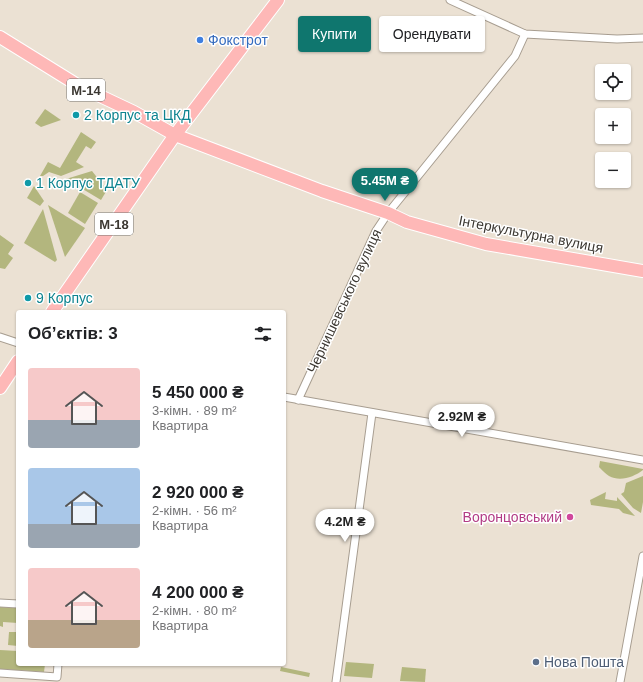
<!DOCTYPE html>
<html lang="uk">
<head>
<meta charset="utf-8">
<style>
  body { margin:0; font-family:Helvetica,sans-serif; background:#f6f6f6; color:#202124; height:100vh; display:flex; flex-direction:column; font-size:15px; white-space:nowrap }
  * { box-sizing:border-box; margin:0 }
  p { font-size:13px; color:#757577 }
  .icon { flex:none; width:22px; height:22px; fill:none; stroke:currentColor; stroke-width:2; stroke-linecap:round; stroke-linejoin:round }
  .map { position:relative; flex:1; overflow:hidden }
  .drawer { position:absolute; left:16px; top:310px; width:270px; height:356px; display:flex; flex-direction:column; background:#fff; border-radius:4px; box-shadow:0 1px 3px #0004 }
  .drawer>* { flex:none }
  .top-card { position:absolute; left:298px; top:16px; width:285px; height:36px; display:flex; gap:8px }
  .tools { position:absolute; left:595px; top:64px; display:grid; gap:8px }
  .tools a { display:grid; place-items:center; width:36px; height:36px; border-radius:4px; background:#fff; box-shadow:0 1px 3px #0004; font-size:20px }
  .price { position:absolute; translate:-50% -34px; padding:0 9px; border-radius:14px; background:#fff; color:#222; font-size:13px; line-height:26px; filter:drop-shadow(0 1px 2px #0008) }
  .price::after { content:''; position:absolute; left:50%; top:24px; width:12px; height:9px; margin-left:-6px; background:inherit; clip-path:polygon(0 0,100% 0,50% 100%) }
  .price.active { background:#0f766e; color:#fff }
  ul { padding:0; list-style:none }
  li { display:flex; align-items:center; gap:12px; height:100px; padding:0 12px }
  li span { display:grid; place-items:center; flex:none; width:112px; height:80px; border-radius:4px; color:#555 }
  li>.icon { margin-inline-start:auto }
  span .icon { width:48px; height:48px; fill:#fffc; stroke-width:1 }
  li b { font-size:17px }
  h2 { display:flex; justify-content:space-between; align-items:center; height:48px; padding:0 12px; font-size:17px }
  .pill { padding:0 14px; border-radius:4px; background:#fff; box-shadow:0 1px 3px #0004; font-size:14px; line-height:36px }
  .pill.active { background:#0f766e; color:#fff }
  .map>svg:first-child { display:block }
  .green { fill:#b3b67e }
  .lines { fill:none; stroke-linecap:round; stroke-linejoin:round }
  .minor-casing { stroke:#a79d90; stroke-width:9 }
  .trunk-casing { stroke:#fff; stroke-width:14 }
  .minor { stroke:#fff; stroke-width:7 }
  .trunk { stroke:#feb8b7; stroke-width:12 }
  .shop-dot { fill:#3f7fe0; stroke:#fff; stroke-width:1.5 }
  .culture-dot { fill:#0f9aa8; stroke:#fff; stroke-width:1.5 }
  .hotel-dot { fill:#d1479c; stroke:#fff; stroke-width:1.5 }
  .service-dot { fill:#5c6f8a; stroke:#fff; stroke-width:1.5 }
  .labels { text-anchor:middle; stroke-width:3; stroke-linejoin:round; paint-order:stroke }
  .shield { fill:#fff; stroke:#767470; stroke-width:1 }
  .shield-label { font-size:13px; font-weight:bold; fill:#3c3832 }
  .shop-label { font-size:14px; fill:#366cbe; stroke:#fff; text-anchor:start }
  .culture-label { font-size:14px; fill:#0d838f; stroke:#fff; text-anchor:start }
  .street-label { font-size:14px; fill:#3c3832; stroke:#fff }
  .hotel-label { font-size:14px; fill:#b23c85; stroke:#fff; text-anchor:end }
  .service-label { font-size:14px; fill:#4e5e75; stroke:#fff; text-anchor:start }
</style>
</head>
<body>
<div class="map">
<svg width="643" height="682" viewBox="0 0 643 682">
  <rect width="100%" height="100%" fill="#ebe1d3"/>
  <g class="green">
    <polygon points="45,109 61,120 41,127 35,123"/>
    <polygon points="81,132 96,142 91,149 86,146 76,162 84,167 61,176 49,172 43,176 40,176 48,162 60,168"/>
    <polygon points="92,171 107,190 101,200 66,179"/>
    <polygon points="34,186 44,201 40,206 27,198"/>
    <polygon points="80,192 98,203 85,224 68,213"/>
    <polygon points="48,205 85,228 65,257"/>
    <polygon points="43,209 57,260 55,262 24,243"/>
    <polygon points="0,235 14,245 8,254 13,258 5,269 0,268"/>
    <path d="M600,461L643,469V470C634,477 620,482 609,476C606,474 602,470 599,467Z"/>
    <polygon points="643,476 643,502 641,513 633,508 621,494 624,492 626,483"/>
    <polygon points="606,492 605,499 617,501 617,497 635,516 623,513 619,509 591,505 590,500"/>
    <polygon points="0,607 18,608 18,623 3,622 3,627 0,626"/>
    <polygon points="9,632 18,632 18,646 8,645"/>
    <polygon points="0,650 18,651 18,664 45,664 44,672 0,669"/>
    <polygon points="346,662 374,664 372,678 344,676"/>
    <polygon points="281,667 310,673 309,677 280,671"/>
    <polygon points="402,667 426,669 425,682 400,681"/>
  </g>
  <g class="lines">
    <g class="minor-casing">
      <g id="minor">
        <polyline points="450,0 525,34 617,39 643,38"/>
        <polyline points="0,337 18,343"/>
        <polyline points="284,397 643,460"/>
        <polyline points="298,400 376,231 388,213 515,56 525,34"/>
        <polyline points="0,603 18,604"/>
        <polyline points="0,673 57,677 58,664"/>
        <polyline points="336,682 372,413"/>
        <polyline points="620,682 643,556"/>
      </g>
    </g>
    <g class="trunk-casing">
      <g id="trunk">
        <polyline points="0,37 79,86 134,112 175,135 322,191 388,213 407,222 486,244 643,271"/>
        <polyline points="52,312 175,135 278,0"/>
        <polyline points="0,388 18,361"/>
      </g>
    </g>
    <use href="#minor" class="minor"/>
    <use href="#trunk" class="trunk"/>
  </g>
  <circle class="shop-dot" cx="200" cy="40" r="4"/>
  <g class="culture-dot">
    <circle cx="76" cy="115" r="4"/>
    <circle cx="28" cy="183" r="4"/>
    <circle cx="28" cy="298" r="4"/>
  </g>
  <circle class="hotel-dot" cx="570" cy="517" r="4"/>
  <circle class="service-dot" cx="536" cy="662" r="4"/>
  <g class="labels">
    <g class="shield">
      <rect x="67" y="79" width="38" height="22" rx="3"/>
      <rect x="95" y="213" width="38" height="22" rx="3"/>
    </g>
    <g class="shield-label">
      <text x="86" y="95">М-14</text>
      <text x="114" y="229">М-18</text>
    </g>
    <g class="shop-label">
      <text x="208" y="45">Фокстрот</text>
    </g>
    <g class="culture-label">
      <text x="84" y="120">2 Корпус та ЦКД</text>
      <text x="36" y="188">1 Корпус ТДАТУ</text>
      <text x="36" y="303">9 Корпус</text>
    </g>
    <g class="street-label">
      <text transform="translate(531 234) rotate(11)" y="5">Інтеркультурна вулиця</text>
      <text transform="translate(344 301) rotate(-65)" y="5">Чернишевського вулиця</text>
    </g>
    <g class="hotel-label">
      <text x="562" y="522">Воронцовський</text>
    </g>
    <g class="service-label">
      <text x="544" y="667">Нова Пошта</text>
    </g>
  </g>
</svg>
<div class="tools">
<a><svg class="icon" aria-label="locate" viewBox="0 0 24 24"><circle cx="12" cy="12" r="6"/><path d="M12 2v4M12 18v4M2 12h4M18 12h4"/></svg></a>
<a>+</a>
<a>−</a>
</div>
<b class="price active" style="left:385px;top:202px">5.45M ₴</b>
<b class="price" style="left:462px;top:438px">2.92M ₴</b>
<b class="price" style="left:345px;top:543px">4.2M ₴</b>
<div class="top-card">
<a class="pill active">Купити</a>
<a class="pill">Орендувати</a>
</div>
<section class="drawer">
<h2>Об’єктів: 3<svg class="icon" aria-label="filters" viewBox="0 0 24 24"><path d="M4 7h16M4 17h16"/><circle cx="9" cy="7" r="2"/><circle cx="15" cy="17" r="2"/></svg></h2>
<ul>
<li><span style="background:linear-gradient(#f6c9c9 65%,#9aa5b1 0)"><svg class="icon" aria-label="home" viewBox="0 0 24 24"><path d="M3 11l9-7 9 7M6 9v11h12V9"/></svg></span><div><b>5 450 000 ₴</b><p>3-кімн. · 89 m²</p><p>Квартира</p></div></li>
<li><span style="background:linear-gradient(#a9c7e8 70%,#9aa5b1 0)"><svg class="icon" aria-label="home" viewBox="0 0 24 24"><path d="M3 11l9-7 9 7M6 9v11h12V9"/></svg></span><div><b>2 920 000 ₴</b><p>2-кімн. · 56 m²</p><p>Квартира</p></div></li>
<li><span style="background:linear-gradient(#f6c9c9 65%,#b9a48a 0)"><svg class="icon" aria-label="home" viewBox="0 0 24 24"><path d="M3 11l9-7 9 7M6 9v11h12V9"/></svg></span><div><b>4 200 000 ₴</b><p>2-кімн. · 80 m²</p><p>Квартира</p></div></li>
</ul>
</section>
</div>
</body>
</html>
